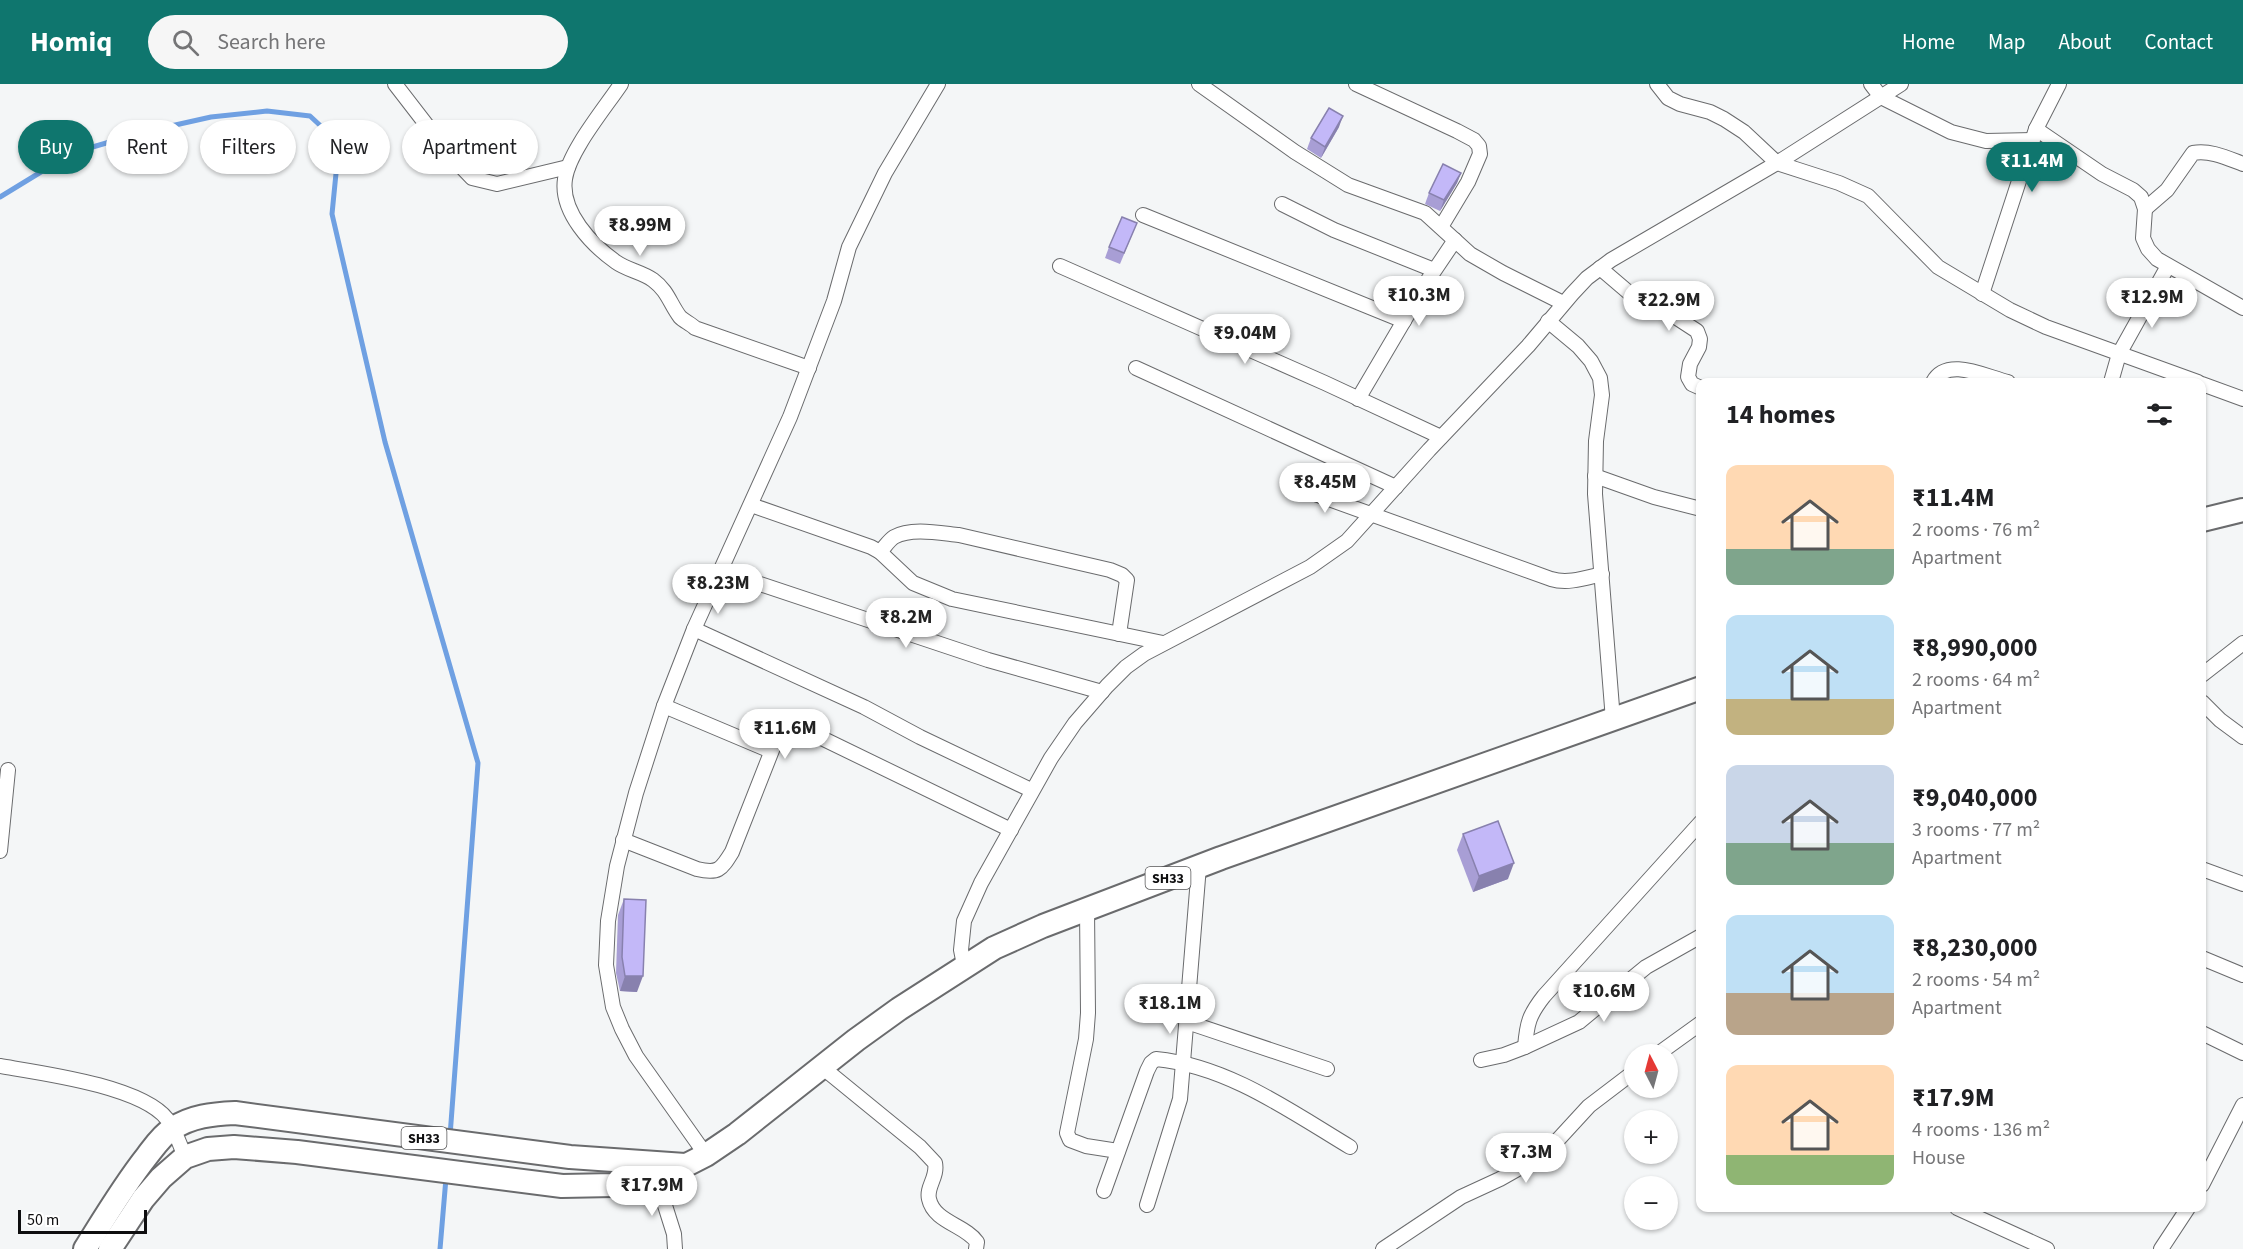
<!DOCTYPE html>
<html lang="en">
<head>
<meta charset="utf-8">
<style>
  body { margin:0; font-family:"Source Sans 3",sans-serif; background:#f6f6f6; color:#202124; height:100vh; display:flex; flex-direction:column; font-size:22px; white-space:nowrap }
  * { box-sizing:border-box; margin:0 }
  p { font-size:20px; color:#757577 }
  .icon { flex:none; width:33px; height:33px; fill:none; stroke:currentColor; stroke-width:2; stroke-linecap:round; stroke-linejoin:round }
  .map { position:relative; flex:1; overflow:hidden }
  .panel { position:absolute; left:1696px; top:294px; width:510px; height:834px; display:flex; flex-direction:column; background:#fff; border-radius:12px; box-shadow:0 2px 4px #0004 }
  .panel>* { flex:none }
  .hud { position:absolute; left:18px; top:36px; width:570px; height:54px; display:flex; gap:12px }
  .needle { width:39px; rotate:354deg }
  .buttons { position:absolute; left:1624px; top:960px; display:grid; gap:12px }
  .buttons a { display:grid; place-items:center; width:54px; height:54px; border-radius:50%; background:#fff; box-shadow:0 2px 4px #0004; font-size:30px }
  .scale { position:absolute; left:18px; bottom:15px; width:129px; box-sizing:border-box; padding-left:6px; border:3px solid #0e0e0f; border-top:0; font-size:16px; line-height:21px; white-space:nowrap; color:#0e0e0f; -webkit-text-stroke:4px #fff; paint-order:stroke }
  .price { position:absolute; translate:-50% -51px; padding:0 14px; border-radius:21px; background:#fff; color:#222; font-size:20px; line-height:39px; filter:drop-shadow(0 2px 3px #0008) }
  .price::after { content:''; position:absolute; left:50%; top:36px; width:18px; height:14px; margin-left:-9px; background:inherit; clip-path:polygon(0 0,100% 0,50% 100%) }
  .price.active { background:#0f766e; color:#fff }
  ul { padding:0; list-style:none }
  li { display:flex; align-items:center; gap:18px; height:150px; padding:0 30px }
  li span { display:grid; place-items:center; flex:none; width:168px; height:120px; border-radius:12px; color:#555 }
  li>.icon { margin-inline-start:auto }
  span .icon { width:72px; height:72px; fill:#fffc; stroke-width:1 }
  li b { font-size:26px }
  h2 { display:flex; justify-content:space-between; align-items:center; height:72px; padding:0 30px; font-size:26px }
  .pill { padding:0 21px; border-radius:27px; background:#fff; box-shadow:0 2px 4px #0004; font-size:21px; line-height:54px }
  .pill.active { background:#0f766e; color:#fff }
  header { display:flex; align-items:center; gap:36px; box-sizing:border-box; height:84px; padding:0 30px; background:#0f766e; color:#fff }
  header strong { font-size:28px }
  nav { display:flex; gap:33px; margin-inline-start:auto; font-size:21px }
  .search { width:420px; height:54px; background:#f6f6f6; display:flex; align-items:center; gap:15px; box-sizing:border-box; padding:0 21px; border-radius:33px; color:#757577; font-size:22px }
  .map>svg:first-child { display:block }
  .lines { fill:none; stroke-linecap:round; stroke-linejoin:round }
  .stream { stroke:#6fa0e2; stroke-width:5 }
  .street-casing { stroke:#6a6b6d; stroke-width:16 }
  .primary-casing { stroke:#6a6b6d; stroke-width:26 }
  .street { stroke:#fff; stroke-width:14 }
  .primary { stroke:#fff; stroke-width:22 }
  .wall { fill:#a89ed5 }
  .shaded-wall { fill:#8881ae }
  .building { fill:#c3b8f8; stroke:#8881ae; stroke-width:1.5 }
  .labels { text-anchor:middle; stroke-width:6; stroke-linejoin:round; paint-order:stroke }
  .shield { fill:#fff; stroke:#565657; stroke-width:1.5 }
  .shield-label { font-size:14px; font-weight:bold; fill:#0e0e0f }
</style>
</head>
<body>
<header>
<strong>Homiq</strong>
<div class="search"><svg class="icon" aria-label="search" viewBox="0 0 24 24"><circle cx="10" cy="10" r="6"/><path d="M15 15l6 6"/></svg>Search here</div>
<nav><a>Home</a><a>Map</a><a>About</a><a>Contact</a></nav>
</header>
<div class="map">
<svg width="2243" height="1165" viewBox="0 0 2243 1165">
  <rect width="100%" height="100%" fill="#f4f6f7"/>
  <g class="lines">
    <g class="stream">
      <polyline points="0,113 72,69 144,48 211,33 267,27 310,32 339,59 332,130 385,358 478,679 450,1052"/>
      <polyline points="440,1165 446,1094"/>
    </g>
    <g class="street-casing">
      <g id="street">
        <polyline points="395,0 449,70 472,94 497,100 568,83"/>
        <path d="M621,0C605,24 569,67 565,95C560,128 592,161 616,178C627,186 642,188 653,196C668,207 670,220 680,233C684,237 691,240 695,244L809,284"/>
        <polyline points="1199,0 1295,68 1348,101 1425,129 1470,170 1503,189 1563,219"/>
        <polyline points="1356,0 1457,47 1474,56 1479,62 1480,70 1468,98 1441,143"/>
        <polyline points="1657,0 1668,14 1680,20 1710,28 1724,35 1744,48 1777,79 1839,99 1868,112 1938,183 2010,226 2046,243 2198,298"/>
        <polyline points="1871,0 1881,13 1951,48 1986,57 2033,56"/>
        <polyline points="2036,45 2102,90 2133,106 2141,113 2145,125 2143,154 2148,165 2157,175 2243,224"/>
        <polyline points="1282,120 1334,146 1434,186"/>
        <path d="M2145,125L2167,106L2193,69C2211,66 2227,74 2243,80"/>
        <polyline points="1143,131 1404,237"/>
        <polyline points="1060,182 1325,299 1441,353"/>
        <polyline points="1600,184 1634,213 1677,234 1697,247 1700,255 1699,263 1690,280 1688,293 1692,300 1701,304"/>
        <polyline points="1982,210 2036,45 2059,0"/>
        <polyline points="1548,237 1578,262 1591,277 1600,294 1602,311 1596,357 1595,410 1613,636"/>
        <polyline points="1136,284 1396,403"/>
        <path d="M1933,298C1947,272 1986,293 2008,298"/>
        <polyline points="2111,298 2119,270 2168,182"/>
        <polyline points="2202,300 2243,315"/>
        <polyline points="1358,315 1428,196 1455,156"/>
        <polyline points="1595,392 1654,413 1701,425"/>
        <path d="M1290,401L1551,495C1568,500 1585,494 1602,490"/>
        <polyline points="751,421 871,463 880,468 913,499 952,515 1163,559"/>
        <path d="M880,468C884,464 889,456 894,453C911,443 940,449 959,451L1110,486L1122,491L1127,496L1119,550"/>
        <polyline points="721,487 988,576 1102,608"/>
        <polyline points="694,545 864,623 920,653 1031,706"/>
        <polyline points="2202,591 2243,559"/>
        <polyline points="2202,618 2220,636 2243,653"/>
        <polyline points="664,622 771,667"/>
        <path d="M623,756L697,785C718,790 721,786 732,768L778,651C785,642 792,644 803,645L1011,746"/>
        <polyline points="0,767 8,686"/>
        <polyline points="2202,785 2243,800"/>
        <polyline points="1087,825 1088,929 1086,955 1067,1049 1070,1056 1086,1062 1118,1067"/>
        <polyline points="2202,874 2243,891"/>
        <polyline points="964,881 961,866 964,837 981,799 1051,674 1075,639 1107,602 1126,583 1144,570 1310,483 1347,457 1429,366 1528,262 1572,210 1587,194 1611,176 1777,79 1901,0"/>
        <polyline points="1187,938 1327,985"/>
        <polyline points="2202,949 2243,969"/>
        <path d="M1525,963C1527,939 1529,931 1544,912L1701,738"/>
        <polyline points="1658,970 1701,939"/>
        <polyline points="1481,976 1504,971 1525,963 1579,938 1646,883 1701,852"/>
        <path d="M0,982C41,989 141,1002 167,1035C175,1045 180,1061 185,1073"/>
        <path d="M822,983L920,1063L935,1079C938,1093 926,1103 929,1115C934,1138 965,1141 977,1158L976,1165"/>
        <polyline points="706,1071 636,972 622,945 613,923 606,881 608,837 617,782 636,709 664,622 694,545 790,333 834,217 849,163 885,89 938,0"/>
        <polyline points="657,1096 674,1150 675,1165"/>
        <polyline points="2202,1101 2243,1021"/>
        <path d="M1104,1107L1147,987L1151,979L1156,975C1228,982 1290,1027 1350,1063"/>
        <polyline points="1147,1121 1180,1015 1199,782"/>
        <polyline points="1957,1124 2047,1165"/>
        <polyline points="1383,1165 1461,1113 1500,1095 1539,1073 1555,1059 1589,1022 1635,987"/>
        <polyline points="2161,1165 2188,1124"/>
      </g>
    </g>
    <g class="primary-casing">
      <g id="primary">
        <polyline points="2202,436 2243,426"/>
        <path d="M85,1165C105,1133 124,1101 147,1072C154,1063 162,1051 172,1045C191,1032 213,1030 235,1029L570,1073L685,1081"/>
        <polyline points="110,1165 143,1115 161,1094 185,1073 208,1065 234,1063 297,1068 562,1102 614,1101 657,1096 706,1071 737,1050 856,956 899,925 994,864 1043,842 1221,774 1701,604"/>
      </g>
    </g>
    <use href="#street" class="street"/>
    <use href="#primary" class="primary"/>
  </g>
  <g class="wall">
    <polygon points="1339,43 1321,74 1307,65 1311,54"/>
    <polygon points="1461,89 1457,99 1440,127 1425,120 1429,109"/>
    <polygon points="1137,139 1120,180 1105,174 1109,163"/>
    <polygon points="1463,750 1508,795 1473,808 1457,766"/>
    <polygon points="624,815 637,908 620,907 616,889 618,831"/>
  </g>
  <g class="shaded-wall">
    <polygon points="1343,32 1339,43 1321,74 1325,63"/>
    <polygon points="1461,89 1457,99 1440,127 1444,116"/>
    <polygon points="1514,779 1508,795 1473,808 1479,792"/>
    <polygon points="625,892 643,892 637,908 620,907"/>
  </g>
  <g class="building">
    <polygon points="1329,24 1343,32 1325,63 1311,54"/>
    <polygon points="1443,80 1461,89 1444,116 1429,109"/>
    <polygon points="1122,133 1137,139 1124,169 1109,163"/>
    <polygon points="1498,737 1514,779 1479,792 1463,750"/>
    <polygon points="624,815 646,816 643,892 625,892 622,873"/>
  </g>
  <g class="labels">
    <g class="shield">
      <rect x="1145.5" y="783" width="45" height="22" rx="4.5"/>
      <rect x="401.5" y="1043" width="45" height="22" rx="4.5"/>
    </g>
    <g class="shield-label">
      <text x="1168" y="799">SH33</text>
      <text x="424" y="1059">SH33</text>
    </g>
  </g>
</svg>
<div class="buttons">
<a><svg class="needle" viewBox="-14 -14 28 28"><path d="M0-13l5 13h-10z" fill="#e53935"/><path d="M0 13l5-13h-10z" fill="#757577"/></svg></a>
<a>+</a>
<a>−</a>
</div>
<div class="scale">50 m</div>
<b class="price active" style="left:2032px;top:109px">₹11.4M</b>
<b class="price" style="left:640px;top:173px">₹8.99M</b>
<b class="price" style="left:1419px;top:243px">₹10.3M</b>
<b class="price" style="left:2152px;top:245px">₹12.9M</b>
<b class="price" style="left:1669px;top:248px">₹22.9M</b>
<b class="price" style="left:1245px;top:281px">₹9.04M</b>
<b class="price" style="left:1325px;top:430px">₹8.45M</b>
<b class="price" style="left:718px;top:531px">₹8.23M</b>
<b class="price" style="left:906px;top:565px">₹8.2M</b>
<b class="price" style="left:785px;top:676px">₹11.6M</b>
<b class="price" style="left:1604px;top:939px">₹10.6M</b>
<b class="price" style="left:1170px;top:951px">₹18.1M</b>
<b class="price" style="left:1526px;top:1100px">₹7.3M</b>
<b class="price" style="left:652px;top:1133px">₹17.9M</b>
<div class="hud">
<a class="pill active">Buy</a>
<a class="pill">Rent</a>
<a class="pill">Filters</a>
<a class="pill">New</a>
<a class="pill">Apartment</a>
</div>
<section class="panel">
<h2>14 homes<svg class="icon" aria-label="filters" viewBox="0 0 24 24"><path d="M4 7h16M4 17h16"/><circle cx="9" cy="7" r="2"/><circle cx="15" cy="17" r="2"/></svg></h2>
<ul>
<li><span style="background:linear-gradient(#ffd9b3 70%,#7fa58c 0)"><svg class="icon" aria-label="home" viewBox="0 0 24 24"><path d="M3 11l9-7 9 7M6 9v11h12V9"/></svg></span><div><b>₹11.4M</b><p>2 rooms · 76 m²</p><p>Apartment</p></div></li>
<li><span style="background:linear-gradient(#bfe0f5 70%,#c2b280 0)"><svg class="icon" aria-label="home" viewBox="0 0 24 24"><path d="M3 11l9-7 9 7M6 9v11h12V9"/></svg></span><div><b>₹8,990,000</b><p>2 rooms · 64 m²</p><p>Apartment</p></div></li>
<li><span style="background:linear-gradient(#c9d6e8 65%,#7fa58c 0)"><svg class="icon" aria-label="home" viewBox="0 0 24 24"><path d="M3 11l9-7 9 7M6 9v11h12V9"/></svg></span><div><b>₹9,040,000</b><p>3 rooms · 77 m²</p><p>Apartment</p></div></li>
<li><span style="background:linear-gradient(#bfe0f5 65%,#b9a48a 0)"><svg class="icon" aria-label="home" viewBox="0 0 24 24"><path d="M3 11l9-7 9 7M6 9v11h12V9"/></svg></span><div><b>₹8,230,000</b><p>2 rooms · 54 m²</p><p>Apartment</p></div></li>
<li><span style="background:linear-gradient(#ffd9b3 75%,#8fb573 0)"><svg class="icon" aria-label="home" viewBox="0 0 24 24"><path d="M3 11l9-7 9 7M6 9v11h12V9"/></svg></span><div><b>₹17.9M</b><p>4 rooms · 136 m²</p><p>House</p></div></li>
</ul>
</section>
</div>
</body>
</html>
